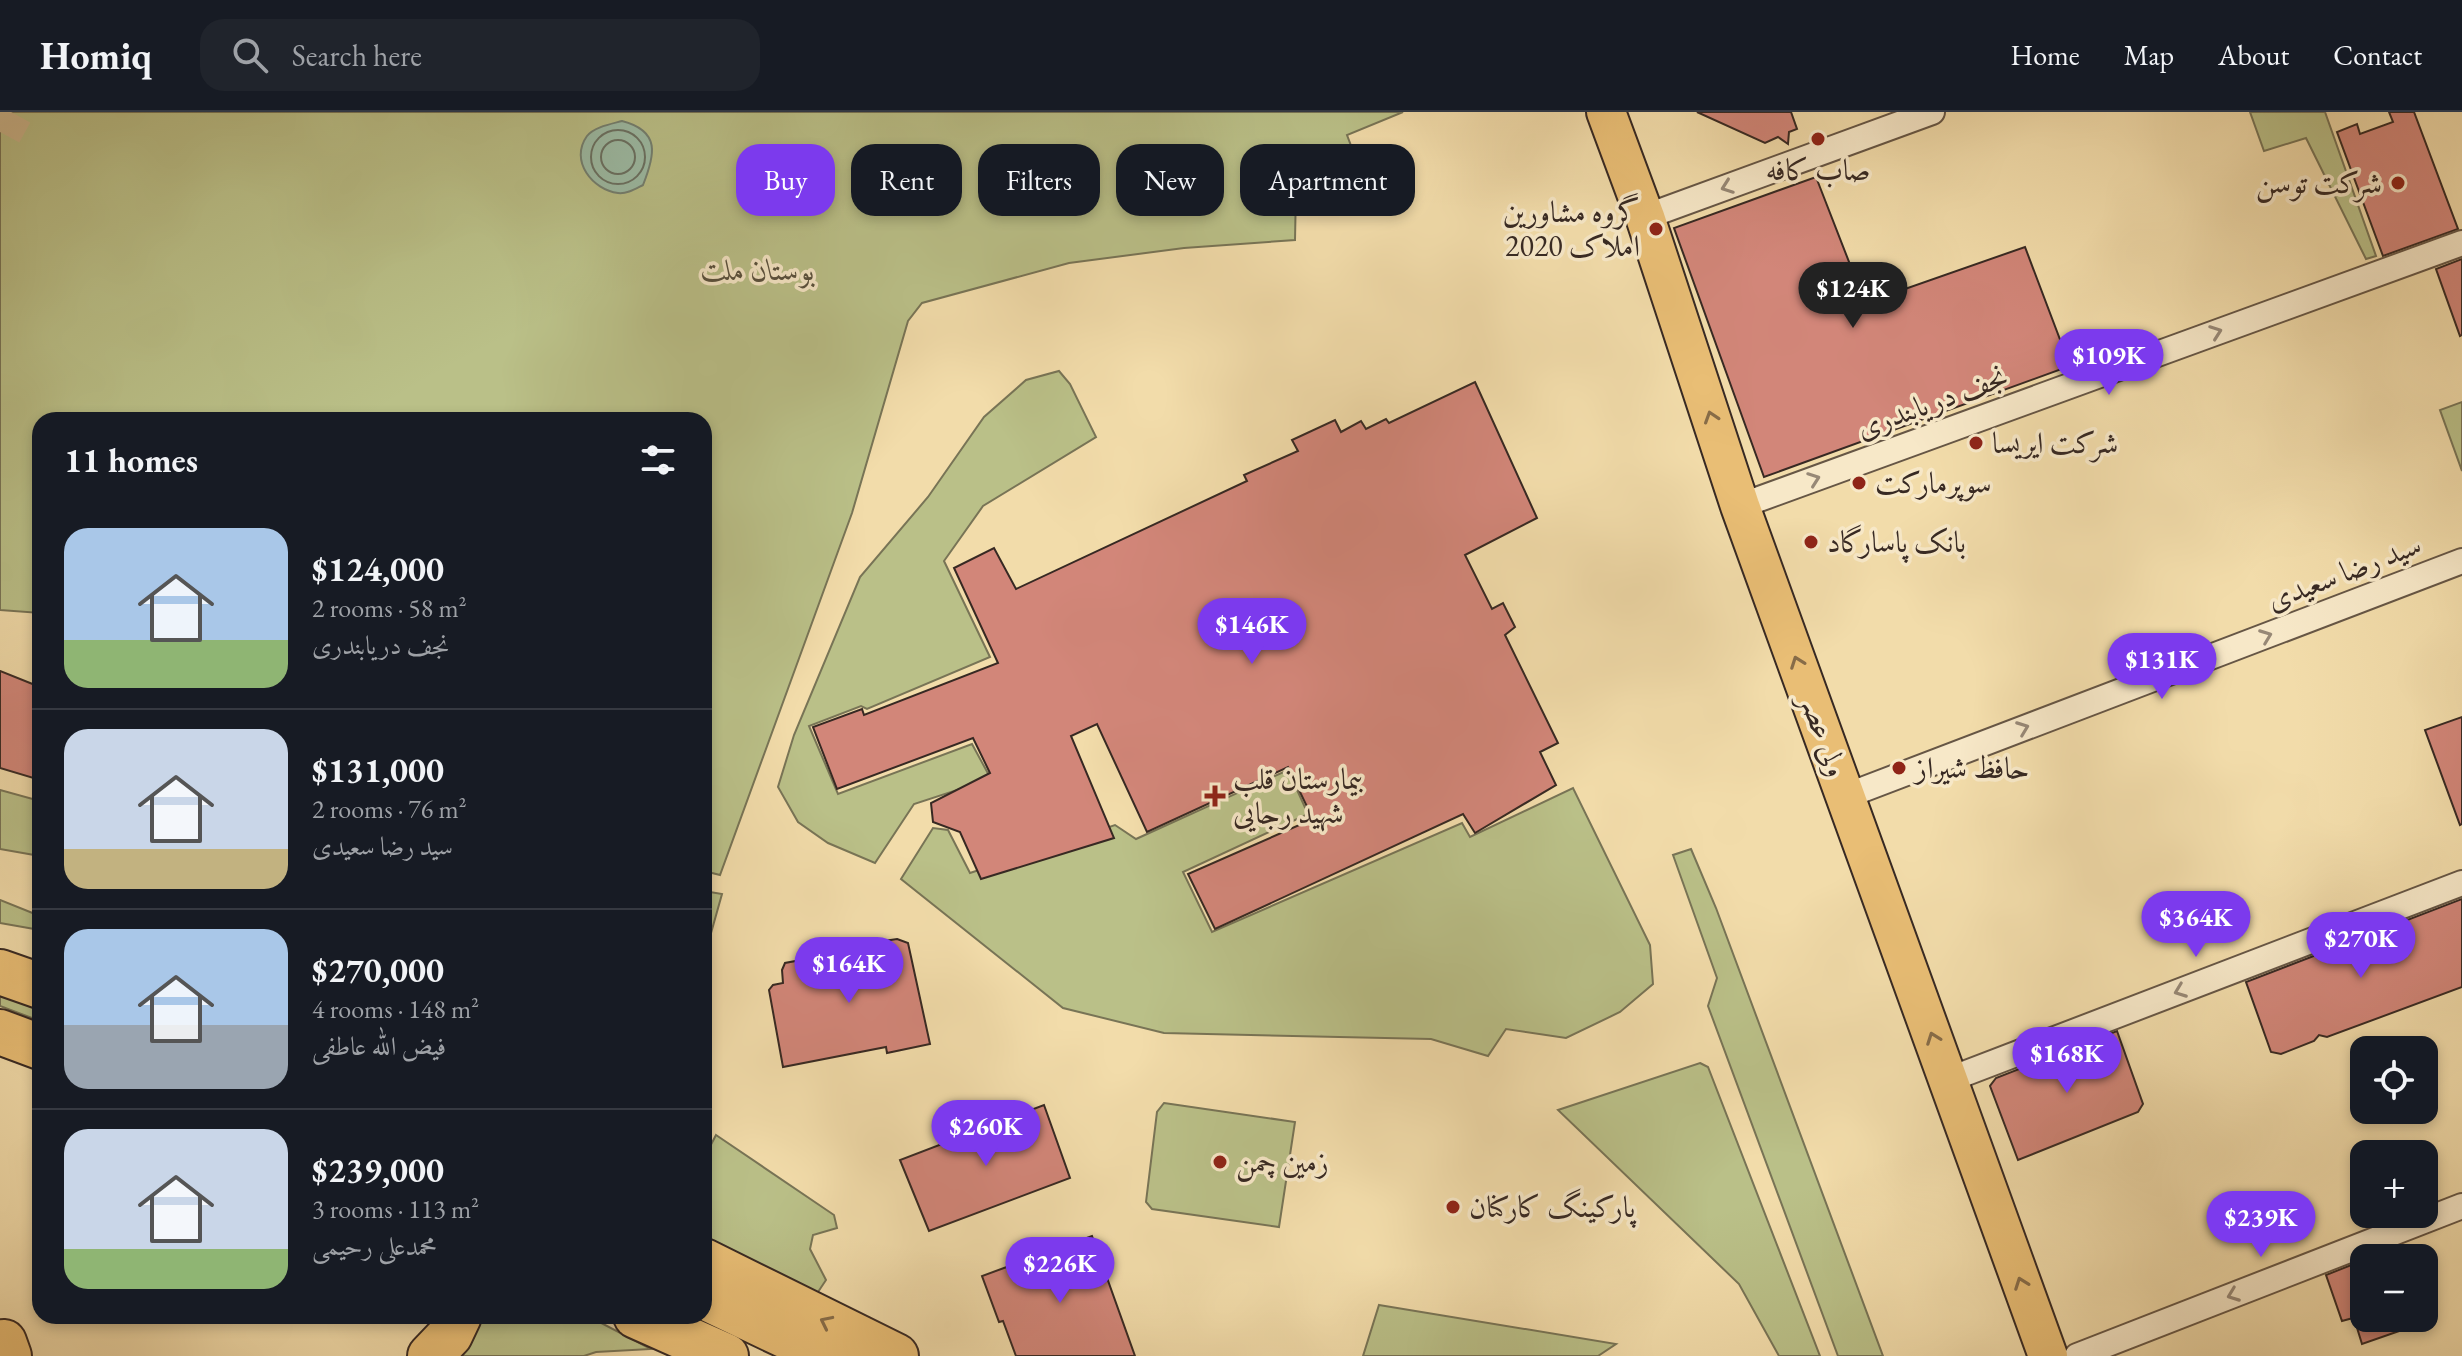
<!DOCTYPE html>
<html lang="en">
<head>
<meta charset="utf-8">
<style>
  body { margin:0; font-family:"EB Garamond",Amiri,serif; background:#20242c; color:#f1f3f6; height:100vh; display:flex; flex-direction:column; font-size:30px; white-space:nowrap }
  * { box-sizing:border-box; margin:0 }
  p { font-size:26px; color:#9ea1a6 }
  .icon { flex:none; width:44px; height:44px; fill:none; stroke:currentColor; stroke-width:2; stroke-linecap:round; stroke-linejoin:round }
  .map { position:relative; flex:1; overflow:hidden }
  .panel { position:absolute; left:32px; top:300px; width:680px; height:912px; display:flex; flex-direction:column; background:#171b24; border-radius:24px; box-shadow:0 4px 12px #0003 }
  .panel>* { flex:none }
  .top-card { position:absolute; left:736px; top:32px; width:760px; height:72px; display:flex; gap:16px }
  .buttons { position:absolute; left:2350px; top:924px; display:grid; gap:16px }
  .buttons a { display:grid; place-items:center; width:88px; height:88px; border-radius:16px; background:#171b24; box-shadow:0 4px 12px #0003; font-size:40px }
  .price { position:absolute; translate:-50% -68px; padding:0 18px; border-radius:28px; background:#7c3aed; color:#fff; font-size:26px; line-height:52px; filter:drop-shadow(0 2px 4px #0008) }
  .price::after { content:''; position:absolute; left:50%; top:48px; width:24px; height:18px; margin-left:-12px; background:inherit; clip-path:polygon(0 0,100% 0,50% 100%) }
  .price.selected { background:#222; color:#fff }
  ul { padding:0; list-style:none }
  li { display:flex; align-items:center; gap:24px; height:200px; padding:0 32px }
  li+li { border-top:2px solid #363941 }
  li span { display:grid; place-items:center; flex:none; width:224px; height:160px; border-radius:24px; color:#555 }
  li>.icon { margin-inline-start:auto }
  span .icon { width:96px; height:96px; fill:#fffc; stroke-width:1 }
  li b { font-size:34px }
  h2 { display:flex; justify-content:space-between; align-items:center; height:96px; padding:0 32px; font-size:34px }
  .tag { padding:0 28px; border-radius:24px; background:#171b24; box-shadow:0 4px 12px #0003; font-size:28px; line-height:72px }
  .tag.selected { background:#7c3aed; color:#fff }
  header { display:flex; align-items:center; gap:48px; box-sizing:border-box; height:112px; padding:0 40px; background:#171b24; border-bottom:2px solid #363941 }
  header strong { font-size:38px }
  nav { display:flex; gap:44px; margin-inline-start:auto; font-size:28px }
  .search { width:560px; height:72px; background:#20242c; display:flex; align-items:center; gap:20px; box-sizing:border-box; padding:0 28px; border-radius:24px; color:#9ea1a6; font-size:30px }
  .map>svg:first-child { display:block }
  .green { fill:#bac088; stroke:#787456; stroke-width:2 }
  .water { fill:#9cbca6; stroke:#748172; stroke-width:2 }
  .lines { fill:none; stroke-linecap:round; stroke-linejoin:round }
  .shore { stroke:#6a7264; stroke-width:2 }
  .building { fill:#d28679; stroke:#372923; stroke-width:2 }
  .highway-tunnel { stroke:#cdb88f; stroke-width:44; stroke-dasharray:44 22; stroke-linecap:butt }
  .street-casing { stroke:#665645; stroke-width:28 }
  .primary-casing { stroke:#372923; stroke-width:42 }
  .highway-casing { stroke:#372923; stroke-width:48 }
  .street { stroke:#f7e8c8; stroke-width:24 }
  .primary { stroke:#e9be75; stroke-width:38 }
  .highway { stroke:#e9be75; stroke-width:44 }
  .oneway { stroke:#978876 }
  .oneway2 { stroke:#876c48 }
  .poi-dot { fill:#8f2418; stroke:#f7e8c8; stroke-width:3 }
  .labels { text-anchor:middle; stroke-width:7; stroke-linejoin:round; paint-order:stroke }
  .poi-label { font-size:30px; fill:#372923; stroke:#f7e8c8; text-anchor:start }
  .park-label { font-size:30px; font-style:italic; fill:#584f3c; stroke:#f7e8c8 }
  .street-label { font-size:30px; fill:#372923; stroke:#f7e8c8 }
</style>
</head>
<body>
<header>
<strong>Homiq</strong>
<div class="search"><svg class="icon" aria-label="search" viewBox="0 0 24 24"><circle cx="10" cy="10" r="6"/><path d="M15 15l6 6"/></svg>Search here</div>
<nav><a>Home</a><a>Map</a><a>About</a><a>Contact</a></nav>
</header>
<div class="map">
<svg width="2462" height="1244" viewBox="0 0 2462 1244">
  <rect width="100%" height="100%" fill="#f2dcaa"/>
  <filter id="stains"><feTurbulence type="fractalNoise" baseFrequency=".0025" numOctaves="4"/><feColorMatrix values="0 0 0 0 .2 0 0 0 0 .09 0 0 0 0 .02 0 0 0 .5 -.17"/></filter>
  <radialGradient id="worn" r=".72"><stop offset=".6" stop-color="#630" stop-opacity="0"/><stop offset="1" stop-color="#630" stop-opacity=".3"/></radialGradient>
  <g class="green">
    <polygon points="0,0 1403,0 1347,23 1364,68 1296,76 1295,128 1184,136 1069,151 922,191 908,209 852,401 720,763 704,759 704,308 40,308 40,501 0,498"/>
    <polygon points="2250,0 2325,0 2376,144 2366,147 2306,26 2264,39"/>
    <polygon points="1059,259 1070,272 1096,325 983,394 944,449 990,545 867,597 861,594 809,614 838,682 972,632 991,667 914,692 875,751 828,731 798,710 778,675 794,623 860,465 928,385 984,305 1026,268"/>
    <polygon points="2462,290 2462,359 2440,298"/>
    <polygon points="1288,658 1308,702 1183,760 1212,820 1462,711 1470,725 1573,676 1650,833 1653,872 1620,900 1566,926 1506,917 1488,944 1431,927 1164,921 1063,896 901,767 933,716 948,718 970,761 1115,713 1136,727"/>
    <polygon points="0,678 40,689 40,744 0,737"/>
    <polygon points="1691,737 1716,796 1883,1244 1838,1244 1708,894 1717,866 1673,743"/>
    <polygon points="704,779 722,782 704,846"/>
    <polygon points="0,788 40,804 40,818 0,811"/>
    <polygon points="0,877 40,890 40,909 0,894"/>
    <polygon points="1700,951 1708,955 1820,1244 1779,1244 1739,1172 1558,998"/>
    <polygon points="1164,991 1295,1010 1279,1115 1152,1097 1146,1090 1157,1000"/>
    <polygon points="716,1023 834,1103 837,1116 813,1123 810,1137 826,1168 814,1186 762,1162 704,1123 704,1046"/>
    <polygon points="1379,1193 1616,1232 1598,1244 1363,1244"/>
    <polygon points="481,1204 588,1204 651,1237 596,1240 584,1244 460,1244"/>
  </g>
  <path class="water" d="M622,9C661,19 655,43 643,73C635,77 627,82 618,81C593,78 569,49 587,24C594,15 611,12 622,9Z"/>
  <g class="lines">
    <g class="shore">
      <circle cx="618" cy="45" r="27"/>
      <circle cx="618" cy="45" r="17"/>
    </g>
  </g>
  <g class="building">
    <polygon points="1697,0 1791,0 1797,17 1789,20 1788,32 1778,25 1765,31"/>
    <polygon points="2389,0 2414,0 2458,117 2383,144 2337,20 2357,12 2360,22 2393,10"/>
    <polygon points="1816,65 1865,191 2025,135 2070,254 1764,365 1674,116"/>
    <polygon points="2462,147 2462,223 2460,224 2436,157"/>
    <polygon points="1475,270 1537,406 1465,443 1492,497 1503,491 1515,515 1505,523 1558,631 1540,640 1556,673 1475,721 1463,702 1215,817 1188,762 1313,707 1288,655 1147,720 1097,612 1071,624 1114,726 981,767 960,720 933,710 931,691 990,661 973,626 837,677 813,615 862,597 864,603 998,551 954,456 994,436 1016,477 1247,369 1244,363 1298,339 1292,328 1335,308 1341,320 1361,309 1366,317 1386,307 1389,311"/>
    <polygon points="0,559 40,575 40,668 0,656"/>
    <polygon points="2462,605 2462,712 2460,713 2425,618"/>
    <polygon points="2462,787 2462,875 2327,925 2319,923 2314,929 2281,942 2271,940 2246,870"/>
    <polygon points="897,827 908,831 930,932 887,941 886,935 783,955 769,878 773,873 783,871 782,858 785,851 833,842 859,854 871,831"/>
    <polygon points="2117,919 2143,992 2138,1000 2018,1048 1990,974 1996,966"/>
    <polygon points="1044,993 1070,1066 929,1119 900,1048"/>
    <polygon points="1092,1124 1135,1244 1016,1244 1003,1209 999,1210 982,1164"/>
    <polygon points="2364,1148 2364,1203 2342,1209 2326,1163"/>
    <polygon points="2354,1206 2428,1206 2428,1209 2362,1232"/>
  </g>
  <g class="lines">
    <polyline class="highway-tunnel" points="0,20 11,0"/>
    <g class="street-casing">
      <g id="street">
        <polyline points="1645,105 1932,0"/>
        <polyline points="1740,394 2462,131"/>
        <polyline points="1846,684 2462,449"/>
        <polyline points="1948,968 2462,771"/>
        <polyline points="2077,1244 2462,1094"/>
      </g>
    </g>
    <g class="primary-casing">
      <polyline id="primary" points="1606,0 1645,105 1740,394 2048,1244"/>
    </g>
    <g class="highway-casing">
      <g id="highway">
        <polyline points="0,860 40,874"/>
        <polyline points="0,920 40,935"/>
        <polyline points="704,1149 896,1244"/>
        <polyline points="704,1185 826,1243"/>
        <polyline points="636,1204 726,1244"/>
        <polyline points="4,1230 9,1244"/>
        <polyline points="430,1244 450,1223 459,1204"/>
      </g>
    </g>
    <use href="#street" class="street"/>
    <use href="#primary" class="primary"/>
    <use href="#highway" class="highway"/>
  </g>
  <defs><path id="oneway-chevron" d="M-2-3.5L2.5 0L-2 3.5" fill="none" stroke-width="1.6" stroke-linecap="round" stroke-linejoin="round" transform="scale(2)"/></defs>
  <g class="oneway">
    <use href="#oneway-chevron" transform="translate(1727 75) rotate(160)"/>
    <use href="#oneway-chevron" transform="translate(2216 220) rotate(-20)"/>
    <use href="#oneway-chevron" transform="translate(1814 367) rotate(-20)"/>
    <use href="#oneway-chevron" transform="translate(2266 524) rotate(-21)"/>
    <use href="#oneway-chevron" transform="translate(2023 616) rotate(-21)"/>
    <use href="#oneway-chevron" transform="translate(2180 879) rotate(159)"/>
    <use href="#oneway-chevron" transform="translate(2233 1183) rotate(159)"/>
  </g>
  <g class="oneway2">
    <use href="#oneway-chevron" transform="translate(1711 305) rotate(-108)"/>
    <use href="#oneway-chevron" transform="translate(1797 550) rotate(-110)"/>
    <use href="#oneway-chevron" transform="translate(1933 926) rotate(-110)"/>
    <use href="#oneway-chevron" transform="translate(2021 1171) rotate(-110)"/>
    <use href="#oneway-chevron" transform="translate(826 1210) rotate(-154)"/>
  </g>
  <g class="poi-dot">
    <circle cx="1818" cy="27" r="8"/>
    <circle cx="2398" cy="71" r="8"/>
    <circle cx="1656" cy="117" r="8"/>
    <circle cx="1976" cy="331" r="8"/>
    <circle cx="1859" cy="371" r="8"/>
    <circle cx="1811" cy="430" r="8"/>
    <circle cx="1899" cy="656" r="8"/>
    <path d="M1211 672h8v8h8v8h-8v8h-8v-8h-8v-8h8z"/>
    <circle cx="1220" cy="1050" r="8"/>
    <circle cx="1453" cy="1095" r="8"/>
  </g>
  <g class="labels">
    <g class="poi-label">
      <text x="1818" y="68" text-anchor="middle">صاب کافه</text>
      <text x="2382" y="81" text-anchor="end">شرکت توسن</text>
      <text x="1640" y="110" text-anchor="end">گروه مشاورین<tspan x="1640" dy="34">املاک 2020</tspan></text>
      <text x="1992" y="341">شرکت ایریسا</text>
      <text x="1875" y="381">سوپرمارکت</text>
      <text x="1827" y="440">بانک پاسارگاد</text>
      <text x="1915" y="666">حافظ شیراز</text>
      <text x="1233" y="677">بیمارستان قلب<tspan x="1233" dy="34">شهید رجایی</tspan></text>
      <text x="1236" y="1060">زمین چمن</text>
      <text x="1469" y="1105">پارکینگ کارکنان</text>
    </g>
    <g class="park-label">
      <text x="758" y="168">بوستان ملت</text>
    </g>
    <g class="street-label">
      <text transform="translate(1932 290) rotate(-20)" y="10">نجف دریابندری</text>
      <text transform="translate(2344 460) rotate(-21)" y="10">سید رضا سعیدی</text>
      <text transform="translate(1824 623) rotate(70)" y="10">ولی عصر</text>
    </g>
  </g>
  <rect width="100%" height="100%" filter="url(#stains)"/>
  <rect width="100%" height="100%" fill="url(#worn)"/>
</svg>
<div class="buttons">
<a><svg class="icon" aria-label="locate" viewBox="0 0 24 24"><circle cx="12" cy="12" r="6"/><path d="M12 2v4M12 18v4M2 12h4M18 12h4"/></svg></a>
<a>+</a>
<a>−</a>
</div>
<b class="price selected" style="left:1853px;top:218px">$124K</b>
<b class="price" style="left:2109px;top:285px">$109K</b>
<b class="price" style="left:1252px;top:554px">$146K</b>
<b class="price" style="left:2162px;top:589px">$131K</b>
<b class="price" style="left:2196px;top:847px">$364K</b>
<b class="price" style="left:2361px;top:868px">$270K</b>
<b class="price" style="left:849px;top:893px">$164K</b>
<b class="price" style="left:2067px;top:983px">$168K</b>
<b class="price" style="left:986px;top:1056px">$260K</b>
<b class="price" style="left:2261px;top:1147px">$239K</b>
<b class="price" style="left:1060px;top:1193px">$226K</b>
<div class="top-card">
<a class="tag selected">Buy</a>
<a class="tag">Rent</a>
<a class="tag">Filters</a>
<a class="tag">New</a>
<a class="tag">Apartment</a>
</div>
<section class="panel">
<h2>11 homes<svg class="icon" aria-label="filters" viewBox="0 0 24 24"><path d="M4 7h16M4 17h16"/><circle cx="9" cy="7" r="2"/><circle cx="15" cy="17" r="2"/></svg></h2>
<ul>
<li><span style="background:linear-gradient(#a9c7e8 70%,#8fb573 0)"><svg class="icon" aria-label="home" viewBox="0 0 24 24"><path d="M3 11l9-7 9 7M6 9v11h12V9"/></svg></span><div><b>$124,000</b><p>2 rooms · 58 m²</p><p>نجف دریابندری</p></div></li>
<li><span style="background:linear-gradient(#c9d6e8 75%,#c2b280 0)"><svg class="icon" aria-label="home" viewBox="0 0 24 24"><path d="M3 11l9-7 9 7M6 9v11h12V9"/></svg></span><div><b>$131,000</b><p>2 rooms · 76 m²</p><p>سید رضا سعیدی</p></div></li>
<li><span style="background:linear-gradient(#a9c7e8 60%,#9aa5b1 0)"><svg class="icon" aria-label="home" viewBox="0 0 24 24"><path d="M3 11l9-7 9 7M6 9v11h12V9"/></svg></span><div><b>$270,000</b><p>4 rooms · 148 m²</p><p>فیض الله عاطفی</p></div></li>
<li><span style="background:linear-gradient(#c9d6e8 75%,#8fb573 0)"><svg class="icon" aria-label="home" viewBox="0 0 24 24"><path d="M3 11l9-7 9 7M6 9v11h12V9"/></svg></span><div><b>$239,000</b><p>3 rooms · 113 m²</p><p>محمدعلی رحیمی</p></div></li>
</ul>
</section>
</div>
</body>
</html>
